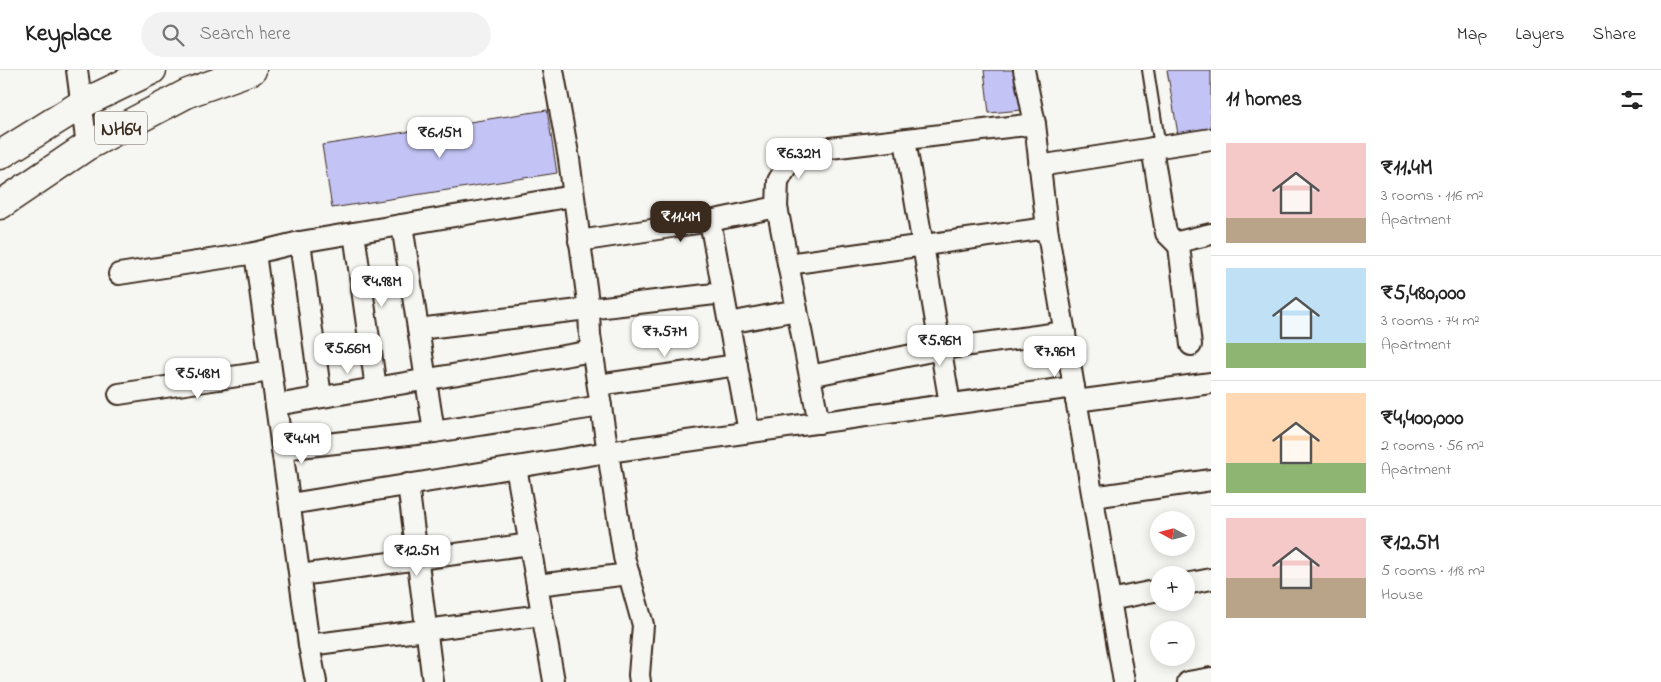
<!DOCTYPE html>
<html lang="en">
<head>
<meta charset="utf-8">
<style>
  body { margin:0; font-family:"Indie Flower",sans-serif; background:#f2f2f2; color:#222; height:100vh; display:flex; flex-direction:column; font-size:19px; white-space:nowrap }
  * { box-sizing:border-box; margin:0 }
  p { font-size:16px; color:#767676 }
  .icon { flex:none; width:28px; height:28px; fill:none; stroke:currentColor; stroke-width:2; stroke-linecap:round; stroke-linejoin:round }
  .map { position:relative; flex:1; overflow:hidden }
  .side { display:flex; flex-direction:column; background:#fff; width:450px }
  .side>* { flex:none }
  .needle { width:32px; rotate:277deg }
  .fabs { position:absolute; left:1150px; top:441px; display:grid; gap:10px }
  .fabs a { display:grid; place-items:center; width:45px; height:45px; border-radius:50%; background:#fff; box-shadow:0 2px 12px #0003; font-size:25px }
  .price { position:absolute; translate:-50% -42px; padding:0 11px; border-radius:10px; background:#fff; color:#222; font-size:16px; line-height:32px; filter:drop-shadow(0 1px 2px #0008) }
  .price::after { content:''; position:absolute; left:50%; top:30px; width:15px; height:11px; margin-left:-8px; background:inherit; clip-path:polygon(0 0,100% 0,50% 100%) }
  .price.current { background:#3b2a1e; color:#fff }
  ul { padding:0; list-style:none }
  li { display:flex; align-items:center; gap:15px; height:125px; padding:0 15px }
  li+li { border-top:1px solid #e0e0e0 }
  li span { display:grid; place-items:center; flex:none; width:140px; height:100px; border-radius:0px; color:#555 }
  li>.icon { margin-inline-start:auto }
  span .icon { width:60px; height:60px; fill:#fffc; stroke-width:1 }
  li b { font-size:21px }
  h2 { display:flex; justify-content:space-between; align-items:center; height:60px; padding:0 15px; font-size:21px }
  header { display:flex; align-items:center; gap:30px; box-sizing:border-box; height:70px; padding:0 25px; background:#fff; border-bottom:1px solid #e0e0e0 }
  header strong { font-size:24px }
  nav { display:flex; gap:28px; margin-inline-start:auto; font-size:18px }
  .search { width:350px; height:45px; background:#f2f2f2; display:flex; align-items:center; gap:12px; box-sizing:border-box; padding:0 18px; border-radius:28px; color:#767676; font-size:19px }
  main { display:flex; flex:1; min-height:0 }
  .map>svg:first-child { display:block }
  .building { fill:#c3c3f5; stroke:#3b2a1e }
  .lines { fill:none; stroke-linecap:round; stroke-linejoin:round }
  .service-casing { stroke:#3b2a1e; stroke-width:14 }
  .minor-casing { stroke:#3b2a1e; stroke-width:24 }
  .trunk-casing { stroke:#3b2a1e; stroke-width:31 }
  .service { stroke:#f6f6f2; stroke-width:10 }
  .minor { stroke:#f6f6f2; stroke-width:20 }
  .trunk { stroke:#f6f6f2; stroke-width:28 }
  .labels { text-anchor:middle; stroke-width:4.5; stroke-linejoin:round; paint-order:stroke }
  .shield { fill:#f6f6f2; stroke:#73675e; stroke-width:1 }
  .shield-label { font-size:19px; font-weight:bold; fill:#3b2a1e }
</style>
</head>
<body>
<header>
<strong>Keyplace</strong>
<div class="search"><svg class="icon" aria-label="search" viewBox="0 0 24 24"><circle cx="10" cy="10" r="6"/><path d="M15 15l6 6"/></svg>Search here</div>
<nav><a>Map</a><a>Layers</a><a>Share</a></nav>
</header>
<main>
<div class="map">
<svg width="1211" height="612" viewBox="0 0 1211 612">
  <rect width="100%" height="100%" fill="#f6f6f2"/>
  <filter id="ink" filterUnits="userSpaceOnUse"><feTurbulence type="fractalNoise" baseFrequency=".02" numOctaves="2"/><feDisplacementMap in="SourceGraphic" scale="10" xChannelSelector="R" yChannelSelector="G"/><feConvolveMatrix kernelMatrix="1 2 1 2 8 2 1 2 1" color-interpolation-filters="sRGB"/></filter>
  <g filter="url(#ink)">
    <g class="building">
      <polygon points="984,0 1019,0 1022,40 989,43"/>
      <polygon points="1167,0 1211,0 1211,65 1179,70"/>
      <polygon points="547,40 557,103 332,138 322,75"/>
    </g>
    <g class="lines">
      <g class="service-casing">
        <polyline id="service" points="1148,0 1160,77"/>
      </g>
      <g class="minor-casing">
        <g id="minor">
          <polyline points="77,0 87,76"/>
          <polyline points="553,0 569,89 589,240 590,265 624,487 643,555 639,605 640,612"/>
          <polyline points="1024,0 1035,54 1047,158 1124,612"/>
          <polyline points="905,70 950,334"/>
          <polyline points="1152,78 1166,163 1179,176"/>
          <polyline points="1039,96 1211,69"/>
          <polyline points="710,151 749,362"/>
          <polyline points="402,155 434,362"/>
          <polyline points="354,163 376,318"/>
          <polyline points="579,171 710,151 777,137"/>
          <polyline points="300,172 321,327"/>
          <polyline points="255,183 309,575 316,612"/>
          <polyline points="788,194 1047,158"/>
          <polyline points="119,204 255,183 300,172 573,126"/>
          <polyline points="729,253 797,240"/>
          <polyline points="418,259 723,223"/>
          <polyline points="1191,275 1179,176 1182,171 1211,164"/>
          <polyline points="810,306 941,279 1065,262"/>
          <polyline points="598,315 737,295"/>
          <polyline points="119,324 271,301"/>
          <polyline points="1076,331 1211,313"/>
          <polyline points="276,335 593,281"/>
          <polyline points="819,353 777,137 778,111 789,92 813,80 1035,54"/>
          <polyline points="282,379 434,362 601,336"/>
          <polyline points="516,397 554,611"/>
          <polyline points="408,414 433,612"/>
          <polyline points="1093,427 1211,410"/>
          <polyline points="290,434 608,382 1074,317"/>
          <polyline points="300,505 530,474"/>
          <polyline points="1186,514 1211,509"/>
          <polyline points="537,515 629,504"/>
          <polyline points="1110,530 1159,520"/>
          <polyline points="309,575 542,545"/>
          <polyline points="1188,612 1211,608"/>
        </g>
      </g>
      <g class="trunk-casing">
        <g id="trunk">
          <polyline points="0,85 82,34 152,0"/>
          <polyline points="0,135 87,76 188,23 252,0"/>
        </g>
      </g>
      <use href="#service" class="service"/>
      <use href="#minor" class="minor"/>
      <use href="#trunk" class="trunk"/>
    </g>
  </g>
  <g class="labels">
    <rect class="shield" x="95" y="41.5" width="52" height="33" rx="4"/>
    <g class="shield-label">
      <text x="121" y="65">NH64</text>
    </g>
  </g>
</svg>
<div class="fabs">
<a><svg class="needle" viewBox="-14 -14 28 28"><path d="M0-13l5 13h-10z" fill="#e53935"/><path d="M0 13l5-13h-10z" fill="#767676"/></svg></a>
<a>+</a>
<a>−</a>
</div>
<b class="price" style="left:440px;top:89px">₹6.15M</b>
<b class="price" style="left:799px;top:110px">₹6.32M</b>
<b class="price current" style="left:681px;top:173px">₹11.4M</b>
<b class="price" style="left:382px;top:238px">₹4.98M</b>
<b class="price" style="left:665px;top:288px">₹7.57M</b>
<b class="price" style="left:940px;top:297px">₹5.96M</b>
<b class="price" style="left:348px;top:305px">₹5.66M</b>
<b class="price" style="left:1055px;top:308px">₹7.96M</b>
<b class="price" style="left:198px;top:330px">₹5.48M</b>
<b class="price" style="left:302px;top:395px">₹4.4M</b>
<b class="price" style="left:417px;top:507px">₹12.5M</b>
</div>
<section class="side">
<h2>11 homes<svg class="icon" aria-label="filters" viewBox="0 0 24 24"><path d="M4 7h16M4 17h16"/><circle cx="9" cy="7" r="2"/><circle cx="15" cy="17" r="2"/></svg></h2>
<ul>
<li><span style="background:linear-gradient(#f6c9c9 75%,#b9a48a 0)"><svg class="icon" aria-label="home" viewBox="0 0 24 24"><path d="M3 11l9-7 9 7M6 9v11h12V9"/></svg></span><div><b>₹11.4M</b><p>3 rooms · 116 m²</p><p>Apartment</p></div></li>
<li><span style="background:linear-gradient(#bfe0f5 75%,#8fb573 0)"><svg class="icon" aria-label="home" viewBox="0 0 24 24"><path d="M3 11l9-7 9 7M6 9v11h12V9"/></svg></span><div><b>₹5,480,000</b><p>3 rooms · 74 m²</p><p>Apartment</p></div></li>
<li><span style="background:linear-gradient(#ffd9b3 70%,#8fb573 0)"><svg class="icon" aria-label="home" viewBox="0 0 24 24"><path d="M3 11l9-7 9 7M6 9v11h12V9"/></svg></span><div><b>₹4,400,000</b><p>2 rooms · 56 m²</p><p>Apartment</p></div></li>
<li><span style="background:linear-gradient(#f6c9c9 60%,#b9a48a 0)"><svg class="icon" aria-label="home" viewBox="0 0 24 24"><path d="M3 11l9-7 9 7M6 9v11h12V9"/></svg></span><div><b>₹12.5M</b><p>5 rooms · 118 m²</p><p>House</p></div></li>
</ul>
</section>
</main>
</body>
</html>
